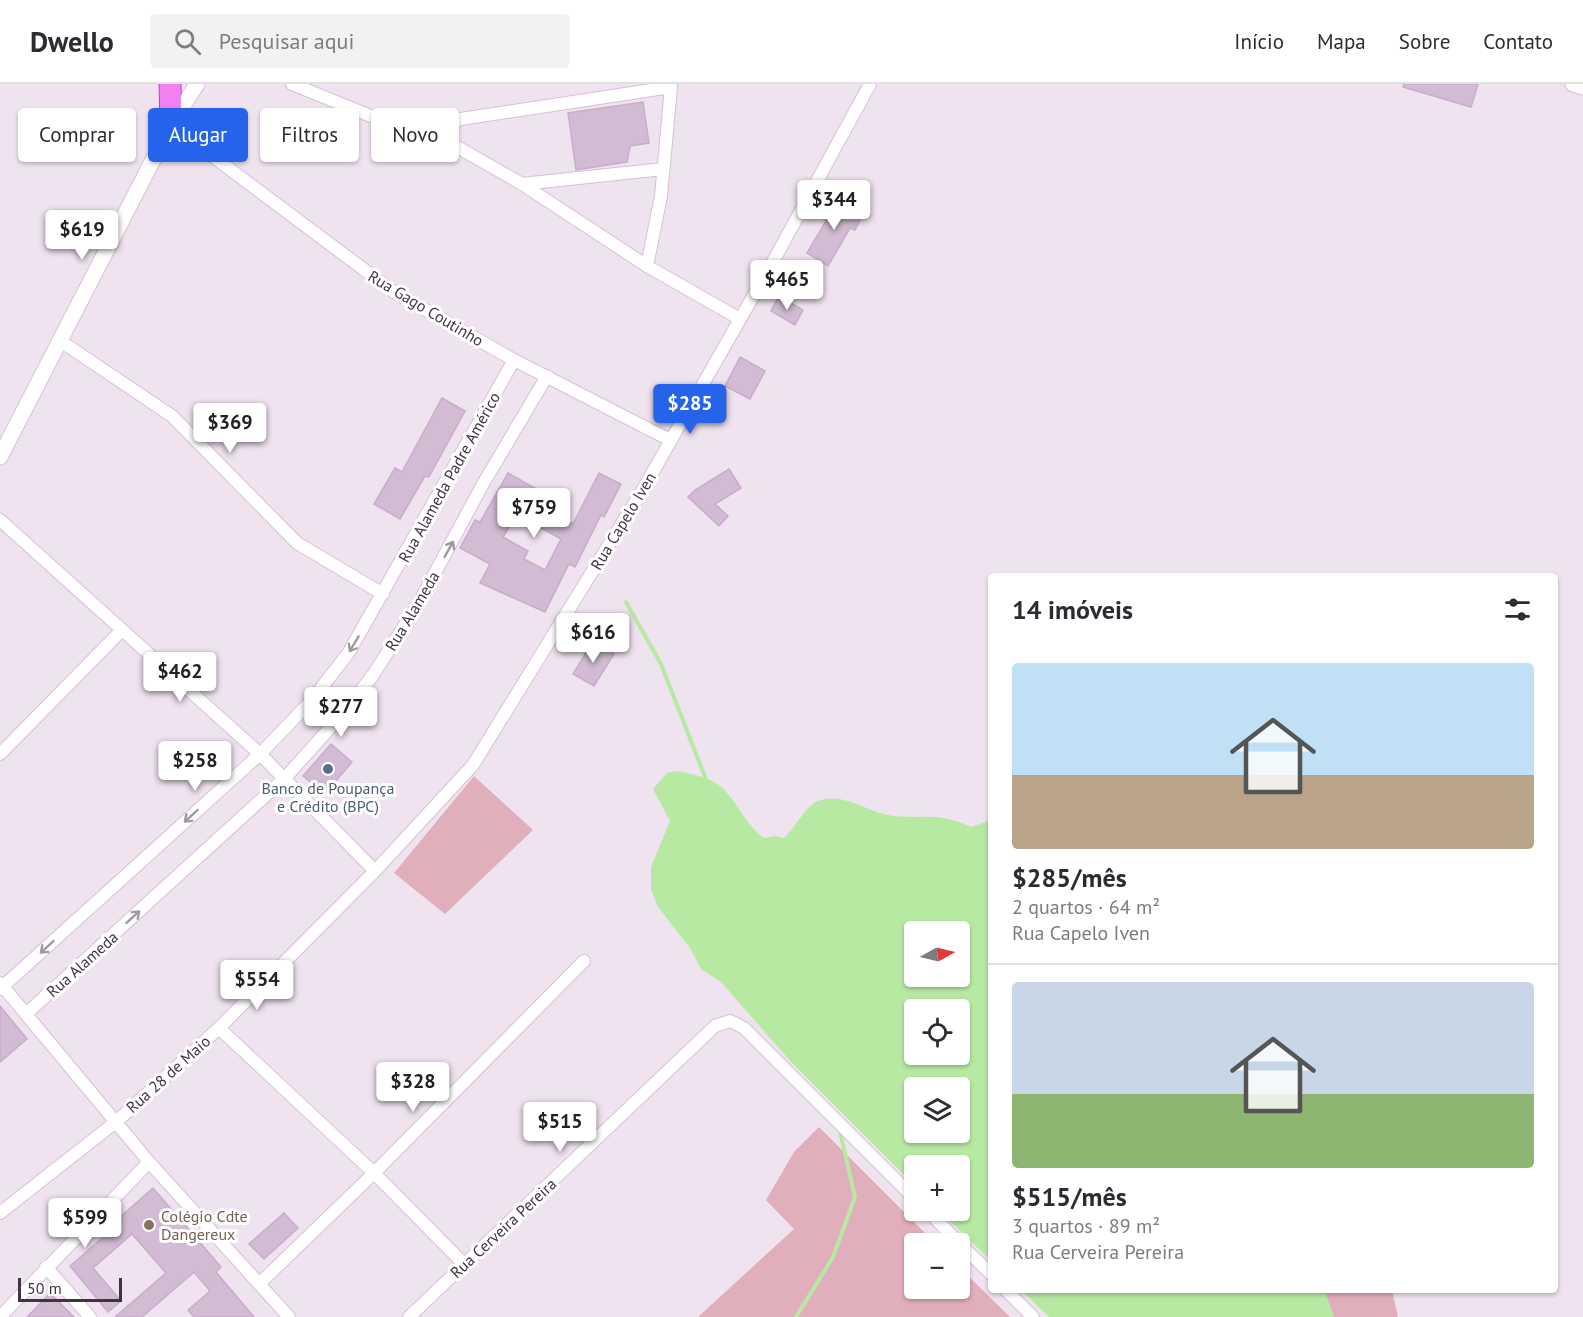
<!DOCTYPE html>
<html lang="pt">
<head>
<meta charset="utf-8">
<style>
  body { margin:0; font-family:"PT Sans",sans-serif; background:#f2f2f3; color:#2b2b33; height:100vh; display:flex; flex-direction:column; font-size:22px; white-space:nowrap }
  * { box-sizing:border-box; margin:0 }
  p { font-size:20px; color:#7c7c81 }
  .icon { flex:none; width:33px; height:33px; fill:none; stroke:currentColor; stroke-width:2; stroke-linecap:round; stroke-linejoin:round }
  .map { position:relative; flex:1; overflow:hidden }
  .side { position:absolute; left:988px; top:489px; width:570px; height:720px; display:flex; flex-direction:column; background:#fff; border-radius:6px; box-shadow:0 2px 4px #0004 }
  .side>* { flex:none }
  .top-card { position:absolute; left:18px; top:24px; width:570px; height:54px; display:flex; gap:12px }
  .needle { width:39px; rotate:82deg }
  .tools { position:absolute; left:904px; top:837px; display:grid; gap:12px }
  .tools a { display:grid; place-items:center; width:66px; height:66px; border-radius:6px; background:#fff; box-shadow:0 2px 4px #0004; font-size:30px }
  .scale { position:absolute; left:18px; bottom:15px; width:104px; box-sizing:border-box; padding-left:6px; border:3px solid #403441; border-top:0; font-size:16px; line-height:21px; white-space:nowrap; color:#403441; -webkit-text-stroke:4px #fff; paint-order:stroke }
  .price { position:absolute; translate:-50% -51px; padding:0 14px; border-radius:6px; background:#fff; color:#222; font-size:20px; line-height:39px; filter:drop-shadow(0 2px 3px #0008) }
  .price::after { content:''; position:absolute; left:50%; top:36px; width:18px; height:14px; margin-left:-9px; background:inherit; clip-path:polygon(0 0,100% 0,50% 100%) }
  .price.active { background:#2563eb; color:#fff }
  ul { padding:0; list-style:none }
  li { display:grid; align-content:center; gap:12px; height:318px; padding:0 24px }
  li+li { border-top:2px solid #e1e1e2 }
  li span { display:grid; place-items:center; height:186px; border-radius:6px; color:#555 }
  li>.icon { margin-inline-start:auto }
  span .icon { width:108px; height:108px; fill:#fffc; stroke-width:1 }
  li b { font-size:26px }
  h2 { display:flex; justify-content:space-between; align-items:center; height:72px; padding:0 24px; font-size:26px }
  .tag { padding:0 21px; border-radius:6px; background:#fff; box-shadow:0 2px 4px #0004; font-size:21px; line-height:54px }
  .tag.active { background:#2563eb; color:#fff }
  header { display:flex; align-items:center; gap:36px; box-sizing:border-box; height:84px; padding:0 30px; background:#fff; border-bottom:2px solid #e1e1e2 }
  header strong { font-size:28px }
  nav { display:flex; gap:33px; margin-inline-start:auto; font-size:21px }
  .search { width:420px; height:54px; background:#f2f2f3; display:flex; align-items:center; gap:15px; box-sizing:border-box; padding:0 21px; border-radius:6px; color:#7c7c81; font-size:22px }
  .map>svg:first-child { display:block }
  .green { fill:#e1aebb }
  .water { fill:#b7e9a3; fill-rule:evenodd }
  .lines { fill:none; stroke-linecap:round; stroke-linejoin:round }
  .stream { stroke:#b7e9a3; stroke-width:4 }
  .building { fill:#d1bcd3; stroke:#c8adca; stroke-width:1.5; fill-rule:evenodd }
  .minor-casing { stroke:#d4c1d5; stroke-width:14 }
  .tertiary-casing { stroke:#d4c1d5; stroke-width:17 }
  .trunk-casing { stroke:#c53ecf; stroke-width:23 }
  .minor { stroke:#fff; stroke-width:12 }
  .tertiary { stroke:#fff; stroke-width:15 }
  .trunk { stroke:#f181f3; stroke-width:21 }
  .oneway { stroke:#a09aa0 }
  .service-dot { fill:#5c6f8a; stroke:#fff; stroke-width:2 }
  .education-dot { fill:#8d6e63; stroke:#fff; stroke-width:2 }
  .labels { text-anchor:middle; stroke-width:6; stroke-linejoin:round; paint-order:stroke }
  .street-label { font-size:16px; fill:#403441; stroke:#fff }
  .service-label { font-size:16px; fill:#4e5e75; stroke:#fff }
  .education-label { font-size:16px; fill:#785e54; stroke:#fff; text-anchor:start }
</style>
</head>
<body>
<header>
<strong>Dwello</strong>
<div class="search"><svg class="icon" aria-label="search" viewBox="0 0 24 24"><circle cx="10" cy="10" r="6"/><path d="M15 15l6 6"/></svg>Pesquisar aqui</div>
<nav><a>Início</a><a>Mapa</a><a>Sobre</a><a>Contato</a></nav>
</header>
<div class="map">
<svg width="1583" height="1233" viewBox="0 0 1583 1233">
  <rect width="100%" height="100%" fill="#f0e3f0"/>
  <g class="green">
    <polygon points="474,692 533,746 445,830 394,789"/>
    <polygon points="819,1043 935,1159 915,1160 915,1204 960,1204 960,1184 1010,1233 698,1233 794,1145 766,1116 794,1068"/>
    <polygon points="1324,1206 1392,1206 1398,1233 1334,1233"/>
  </g>
  <g class="water">
    <path d="M677,687C690,690 706,692 717,700C736,713 744,740 764,754L775,752L784,754C796,743 806,721 818,717C845,707 867,729 894,732C927,735 937,728 971,743L991,736V1177L940,1127L960,1126V1082H915V1102L792,979L721,898L701,885L690,864L658,823L651,805V783L670,737L653,705L667,689ZM915,848H960V892H915ZM915,926H960V970H915ZM915,1004H960V1048H915Z"/>
    <polygon points="1021,1206 1324,1206 1334,1233 1049,1233"/>
  </g>
  <g class="lines">
    <g class="stream">
      <polyline points="626,518 661,580 707,698"/>
      <polyline points="796,1233 833,1173 855,1113 839,1043"/>
    </g>
  </g>
  <g class="building">
    <polygon points="1404,0 1478,0 1471,23 1403,3"/>
    <polygon points="643,18 649,59 630,62 627,78 576,86 568,29"/>
    <polygon points="831,114 862,132 855,146 850,144 828,182 807,169 829,132 823,129"/>
    <polygon points="779,212 803,226 795,241 771,227"/>
    <polygon points="740,273 765,287 750,315 725,302"/>
    <polygon points="442,314 465,327 429,393 425,392 400,435 374,420 395,384 402,388"/>
    <polygon points="729,385 741,404 715,420 728,432 719,442 688,413 695,406"/>
    <path d="M508,389L561,419L555,431L573,440L599,389L621,400L604,433L601,431L575,483L569,480L545,528L480,499L490,480L460,464L475,436L480,438ZM517,430L561,455L545,486L524,475L528,467L503,453Z"/>
    <polygon points="593,557 614,570 594,602 573,590"/>
    <polygon points="331,660 352,678 325,710 303,692"/>
    <polygon points="0,922 27,955 0,978"/>
    <polygon points="153,1104 221,1183 216,1188 254,1233 194,1233 188,1226 210,1207 194,1188 142,1233 115,1233 166,1189 132,1150 93,1184 121,1217 108,1228 70,1182 122,1137 119,1134"/>
    <polygon points="284,1129 298,1144 264,1175 249,1160"/>
    <polygon points="50,1209 74,1233 27,1233 35,1225"/>
  </g>
  <g class="lines">
    <g class="minor-casing">
      <g id="minor">
        <polyline points="292,0 383,37 431,48 522,100 647,182 740,235"/>
        <polyline points="171,41 394,208 514,276 670,356"/>
        <polyline points="431,48 461,35 671,3 661,112 647,182"/>
        <polyline points="522,100 663,85"/>
        <polyline points="59,256 172,332 297,459 383,510"/>
        <polyline points="0,436 260,670 375,787"/>
        <polyline points="0,670 122,546"/>
        <polyline points="0,899 149,1078 289,1233"/>
        <polyline points="0,905 260,670 312,616 349,568 514,276"/>
        <polyline points="27,929 285,694 345,627 373,591 417,522 483,400 547,292"/>
        <polyline points="219,944 374,1089 464,1180"/>
        <polyline points="927,1126 960,1160"/>
        <polyline points="0,1129 117,1037 219,944 375,787 473,681 642,407 775,174 870,0"/>
        <polyline points="960,1160 992,1191"/>
        <polyline points="46,1183 90,1233"/>
        <polyline points="259,1200 374,1089 584,877"/>
        <polyline points="1006,1206 1033,1233"/>
        <polyline points="0,1233 149,1078"/>
        <polyline points="409,1233 715,942 730,937 744,944 915,1115"/>
      </g>
    </g>
    <g class="tertiary-casing">
      <g id="tertiary">
        <polyline points="1573,0 1583,3"/>
        <polyline points="0,373 171,41 197,0"/>
      </g>
    </g>
    <g class="trunk-casing">
      <polyline id="trunk" points="170,0 171,41"/>
    </g>
    <use href="#minor" class="minor"/>
    <use href="#tertiary" class="tertiary"/>
    <use href="#trunk" class="trunk"/>
  </g>
  <defs><path id="oneway-shaft" d="M-6 0H5M1.5-3L5.5 0L1.5 3" fill="none" stroke-width="1.6" stroke-linecap="round" stroke-linejoin="round" transform="scale(1.5)"/></defs>
  <g class="oneway">
    <use href="#oneway-shaft" transform="translate(449 465) rotate(-61)"/>
    <use href="#oneway-shaft" transform="translate(354 560) rotate(121)"/>
    <use href="#oneway-shaft" transform="translate(191 732) rotate(138)"/>
    <use href="#oneway-shaft" transform="translate(133 833) rotate(-42)"/>
    <use href="#oneway-shaft" transform="translate(47 863) rotate(138)"/>
  </g>
  <circle class="service-dot" cx="328" cy="685" r="6"/>
  <circle class="education-dot" cx="149" cy="1141" r="6"/>
  <g class="labels">
    <g class="street-label">
      <text transform="translate(426 224) rotate(31)" y="6">Rua Gago Coutinho</text>
      <text transform="translate(449 393) rotate(-61)" y="6">Rua Alameda Padre Américo</text>
      <text transform="translate(623 437) rotate(-59)" y="6">Rua Capelo Iven</text>
      <text transform="translate(412 527) rotate(-59)" y="6">Rua Alameda</text>
      <text transform="translate(82 880) rotate(-42)" y="6">Rua Alameda</text>
      <text transform="translate(168 990) rotate(-42)" y="6">Rua 28 de Maio</text>
      <text transform="translate(503 1144) rotate(-43)" y="6">Rua Cerveira Pereira</text>
    </g>
    <g class="service-label">
      <text x="328" y="710">Banco de Poupança<tspan x="328" dy="18">e Crédito (BPC)</tspan></text>
    </g>
    <g class="education-label">
      <text x="161" y="1138">Colégio Cdte<tspan x="161" dy="18">Dangereux</tspan></text>
    </g>
  </g>
</svg>
<div class="tools">
<a><svg class="needle" viewBox="-14 -14 28 28"><path d="M0-13l5 13h-10z" fill="#e53935"/><path d="M0 13l5-13h-10z" fill="#7c7c81"/></svg></a>
<a><svg class="icon" aria-label="locate" viewBox="0 0 24 24"><circle cx="12" cy="12" r="6"/><path d="M12 2v4M12 18v4M2 12h4M18 12h4"/></svg></a>
<a><svg class="icon" aria-label="layers" viewBox="0 0 24 24"><path d="M12 4l9 5-9 5-9-5zM3 14l9 5 9-5"/></svg></a>
<a>+</a>
<a>−</a>
</div>
<div class="scale">50 m</div>
<b class="price" style="left:834px;top:147px">$344</b>
<b class="price" style="left:82px;top:177px">$619</b>
<b class="price" style="left:787px;top:227px">$465</b>
<b class="price active" style="left:690px;top:351px">$285</b>
<b class="price" style="left:230px;top:370px">$369</b>
<b class="price" style="left:534px;top:455px">$759</b>
<b class="price" style="left:593px;top:580px">$616</b>
<b class="price" style="left:180px;top:619px">$462</b>
<b class="price" style="left:341px;top:654px">$277</b>
<b class="price" style="left:195px;top:708px">$258</b>
<b class="price" style="left:257px;top:927px">$554</b>
<b class="price" style="left:413px;top:1029px">$328</b>
<b class="price" style="left:560px;top:1069px">$515</b>
<b class="price" style="left:85px;top:1165px">$599</b>
<div class="top-card">
<a class="tag">Comprar</a>
<a class="tag active">Alugar</a>
<a class="tag">Filtros</a>
<a class="tag">Novo</a>
</div>
<section class="side">
<h2>14 imóveis<svg class="icon" aria-label="filters" viewBox="0 0 24 24"><path d="M4 7h16M4 17h16"/><circle cx="9" cy="7" r="2"/><circle cx="15" cy="17" r="2"/></svg></h2>
<ul>
<li><span style="background:linear-gradient(#bfe0f5 60%,#b9a48a 0)"><svg class="icon" aria-label="home" viewBox="0 0 24 24"><path d="M3 11l9-7 9 7M6 9v11h12V9"/></svg></span><div><b>$285/mês</b><p>2 quartos · 64 m²</p><p>Rua Capelo Iven</p></div></li>
<li><span style="background:linear-gradient(#c9d6e8 60%,#8fb573 0)"><svg class="icon" aria-label="home" viewBox="0 0 24 24"><path d="M3 11l9-7 9 7M6 9v11h12V9"/></svg></span><div><b>$515/mês</b><p>3 quartos · 89 m²</p><p>Rua Cerveira Pereira</p></div></li>
</ul>
</section>
</div>
</body>
</html>
